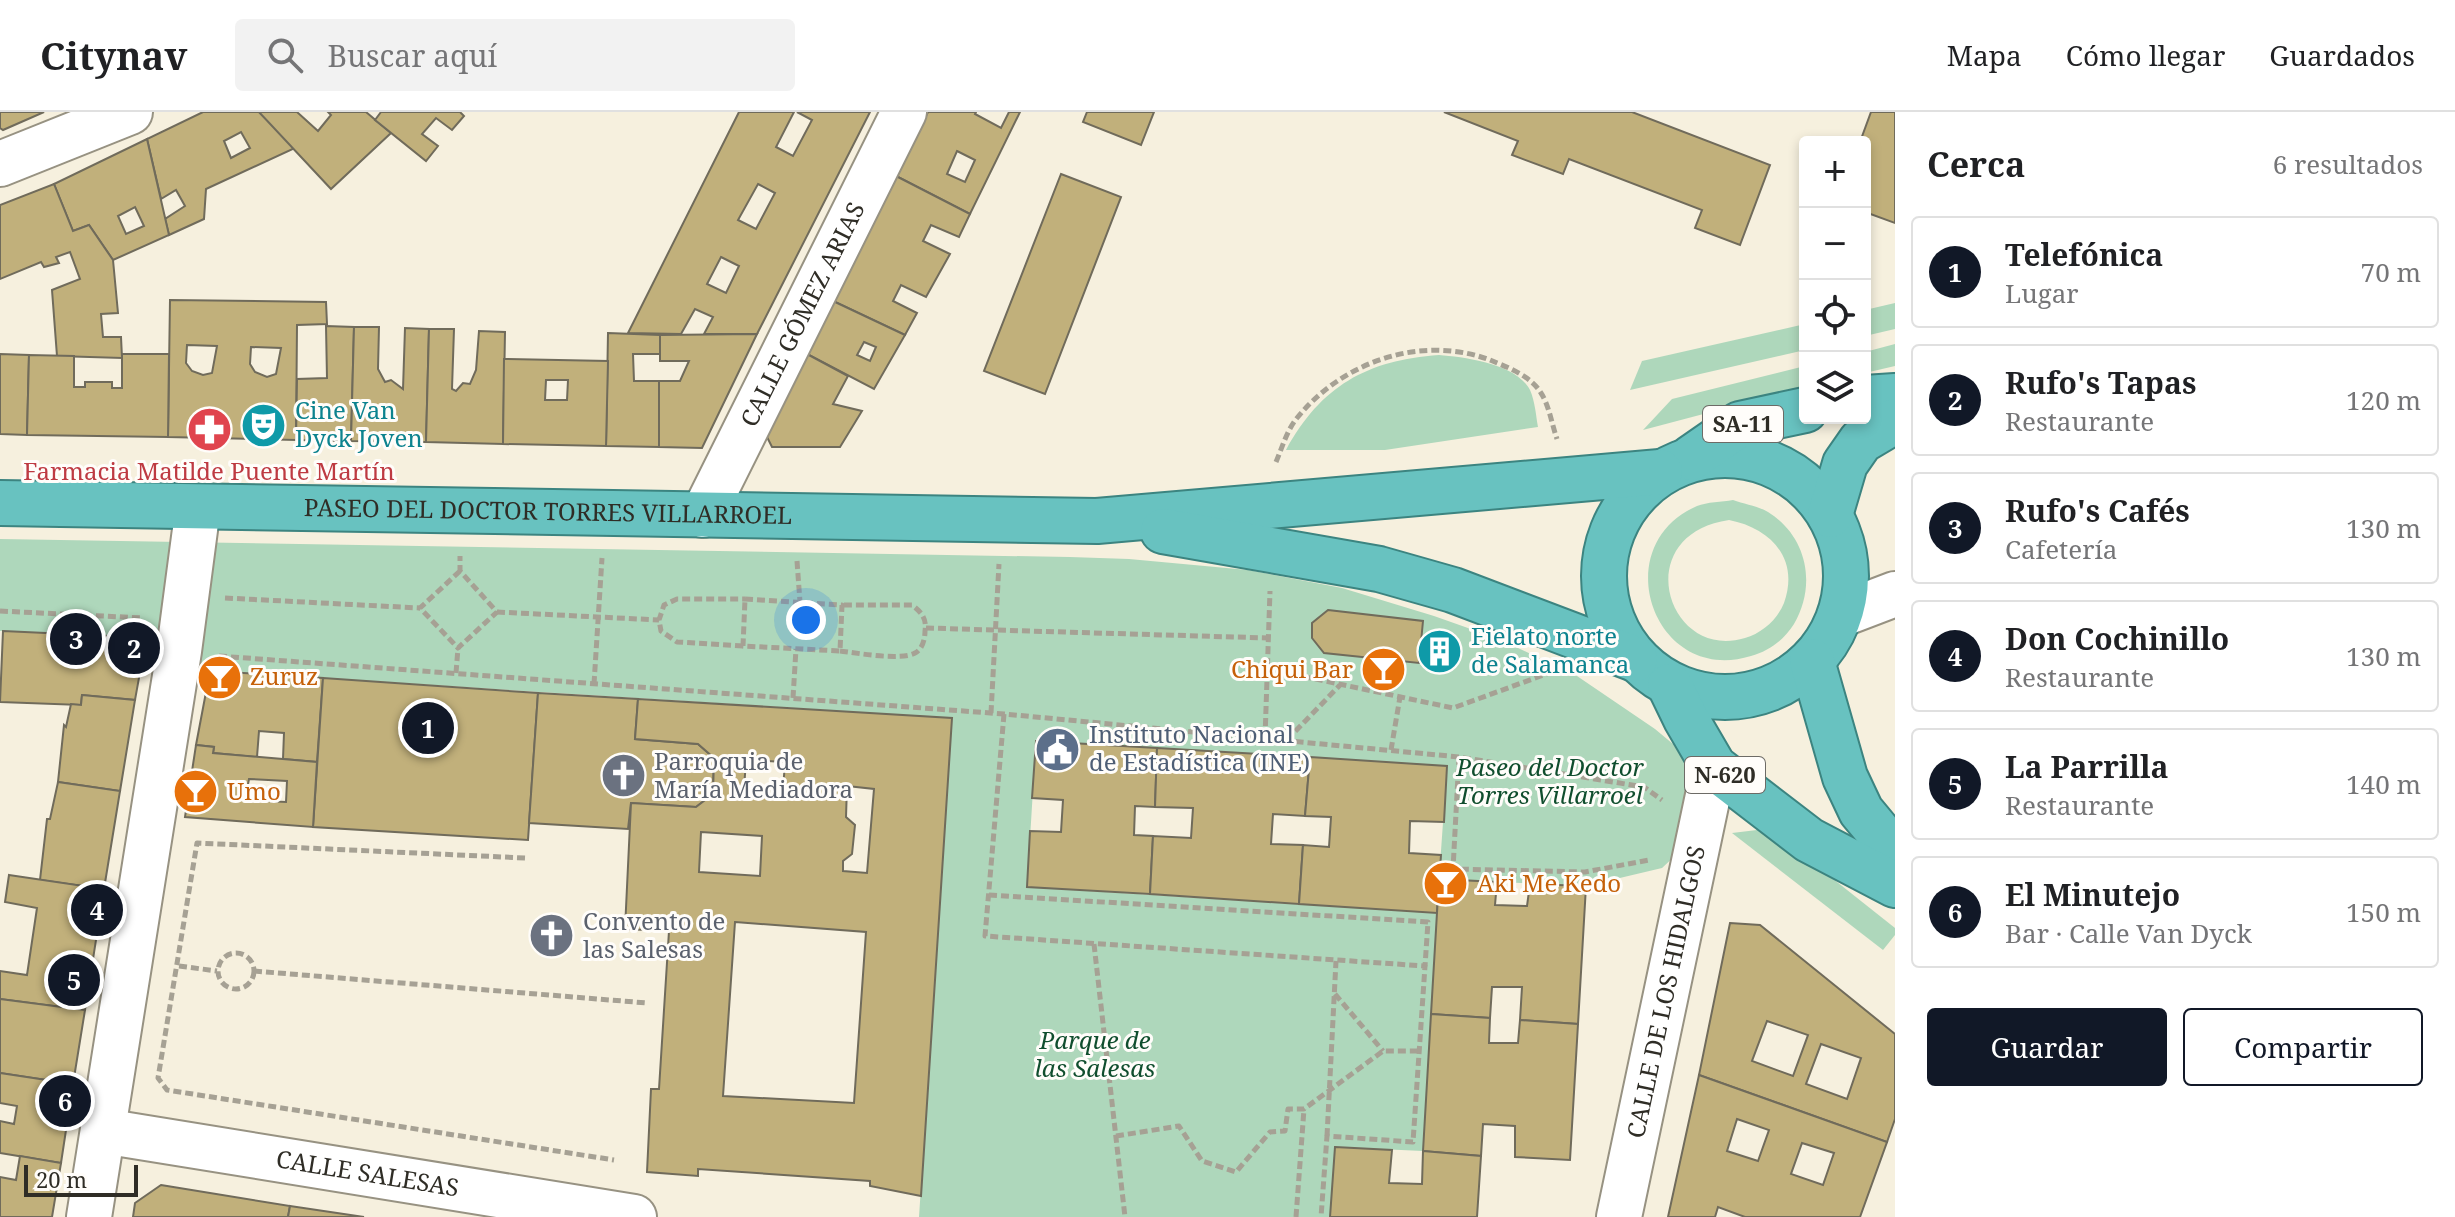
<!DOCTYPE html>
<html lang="es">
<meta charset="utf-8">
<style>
:root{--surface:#fff;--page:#f2f2f2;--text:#202124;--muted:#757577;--line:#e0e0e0;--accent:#111827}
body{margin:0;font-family:"Noto Serif",serif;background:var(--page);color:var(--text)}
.controls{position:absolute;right:24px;top:24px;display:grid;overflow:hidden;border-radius:8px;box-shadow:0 4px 12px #0003}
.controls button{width:72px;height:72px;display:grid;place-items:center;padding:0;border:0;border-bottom:2px solid var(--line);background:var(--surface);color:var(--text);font:40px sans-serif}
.scale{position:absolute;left:24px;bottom:20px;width:114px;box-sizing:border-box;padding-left:8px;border:4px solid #2f2d26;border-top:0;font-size:22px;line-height:28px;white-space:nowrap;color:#2f2d26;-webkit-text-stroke:6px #fffdfa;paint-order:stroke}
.you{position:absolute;left:806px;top:508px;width:28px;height:28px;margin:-20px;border:6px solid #fff;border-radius:50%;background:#1a73e8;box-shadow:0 0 0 12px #1a73e833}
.badge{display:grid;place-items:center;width:52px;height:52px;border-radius:50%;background:var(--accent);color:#fff;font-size:26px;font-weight:700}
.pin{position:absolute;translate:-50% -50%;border:4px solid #fff;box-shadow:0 2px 8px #0006}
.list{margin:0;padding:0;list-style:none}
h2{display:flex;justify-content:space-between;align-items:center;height:104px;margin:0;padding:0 32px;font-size:34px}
h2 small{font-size:26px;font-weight:400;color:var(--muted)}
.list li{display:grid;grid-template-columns:52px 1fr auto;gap:24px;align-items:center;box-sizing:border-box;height:112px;margin:0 16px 16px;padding:0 16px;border:2px solid var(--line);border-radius:8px}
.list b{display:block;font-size:30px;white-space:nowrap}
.list p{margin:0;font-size:26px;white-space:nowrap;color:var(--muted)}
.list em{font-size:26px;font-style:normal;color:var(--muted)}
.actions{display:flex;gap:16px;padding:24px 32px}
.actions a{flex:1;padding:18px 0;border:2px solid var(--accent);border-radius:8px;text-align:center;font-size:28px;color:var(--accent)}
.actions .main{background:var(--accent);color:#fff}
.icon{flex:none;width:44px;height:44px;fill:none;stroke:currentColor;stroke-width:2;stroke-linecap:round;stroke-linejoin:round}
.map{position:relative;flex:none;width:1895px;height:1105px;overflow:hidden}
header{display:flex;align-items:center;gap:48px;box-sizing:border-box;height:112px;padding:0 40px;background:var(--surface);border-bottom:2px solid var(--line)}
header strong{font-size:38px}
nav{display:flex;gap:44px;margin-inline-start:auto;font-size:28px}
.search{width:560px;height:72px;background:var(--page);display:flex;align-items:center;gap:20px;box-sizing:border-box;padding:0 28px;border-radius:8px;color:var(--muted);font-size:30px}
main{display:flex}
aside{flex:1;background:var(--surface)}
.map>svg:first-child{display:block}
.green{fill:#aed7bb;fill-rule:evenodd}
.building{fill:#c1b07b;stroke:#706b5b;stroke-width:2;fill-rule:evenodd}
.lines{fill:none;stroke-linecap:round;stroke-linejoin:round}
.minor-casing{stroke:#979282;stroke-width:48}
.trunk-casing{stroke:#3c8480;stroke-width:48}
.path{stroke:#a6a194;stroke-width:5;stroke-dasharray:8 4;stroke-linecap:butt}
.minor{stroke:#fff;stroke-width:44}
.trunk{stroke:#68c2c0;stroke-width:44}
.labels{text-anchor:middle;stroke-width:6;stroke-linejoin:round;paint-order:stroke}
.shield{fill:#fffdfa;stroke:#6d6b66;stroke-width:2}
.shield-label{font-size:22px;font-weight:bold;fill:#2f2d26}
.street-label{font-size:24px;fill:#2f2d26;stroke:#fffdfa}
.culture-label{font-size:24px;fill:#0d838f;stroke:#fffdfa;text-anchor:start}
.health-label{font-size:24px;fill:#be3a42;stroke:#fffdfa}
.food-label{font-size:24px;fill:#c56008;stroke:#fffdfa;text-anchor:start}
.service-label{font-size:24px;fill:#4e5e75;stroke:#fffdfa;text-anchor:start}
.worship-label{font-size:24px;fill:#5b616d;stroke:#fffdfa;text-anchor:start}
.park-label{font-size:24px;font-style:italic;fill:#104e2e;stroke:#fffdfa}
</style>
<header>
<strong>Citynav</strong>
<div class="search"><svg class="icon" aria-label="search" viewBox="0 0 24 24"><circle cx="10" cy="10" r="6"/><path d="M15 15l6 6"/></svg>Buscar aquí</div>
<nav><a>Mapa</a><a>Cómo llegar</a><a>Guardados</a></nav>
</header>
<main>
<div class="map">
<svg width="1895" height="1105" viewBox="0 0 1895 1105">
<rect width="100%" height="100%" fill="#f6f0de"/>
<g class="green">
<path d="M1895,191V217L1865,224V198Z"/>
<path d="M1805,212V238L1630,278L1642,249Z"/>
<path d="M1895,232V254L1865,261V240Z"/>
<path d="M1439,243C1465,245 1517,252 1530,278C1535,289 1536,304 1538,315L1385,338H1286C1321,274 1367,248 1439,243Z"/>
<path d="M1805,254V275L1643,318L1672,287Z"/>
<path d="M1733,388C1744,392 1758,394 1768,400C1807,424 1817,473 1794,512C1784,528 1769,539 1751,544C1654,574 1605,434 1697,394C1707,390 1722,390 1733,388ZM1729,408C1770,416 1800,446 1784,491C1777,508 1762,521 1745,526C1667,550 1628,423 1729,408Z"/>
<path d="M0,427L1070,445L1129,447L1248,458L1342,476L1434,504L1499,527L1577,564L1655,617L1673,632L1686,653L1691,668L1678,741L1662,756L1586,774L1439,767L1447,654L1036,629L1027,775L1437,801L1423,1039L1335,1035L1330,1105H919L952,606L210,559L144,538L131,525L0,519Z"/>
<path d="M1757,718L1779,724L1895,816V823L1883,838L1732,721Z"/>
</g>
<g class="building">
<path d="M0,0H44L3,18L0,16Z"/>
<path d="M203,0H259L295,36L206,77L204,107L169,123L165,107L185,94L176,78L161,87L147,27ZM241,20L250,36L231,46L224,29Z"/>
<path d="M259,0H297L318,19L331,3L328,0H366L391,21L331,77Z"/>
<path d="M381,0H460L464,4L452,18L436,6L422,22L438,34L426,49L375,8Z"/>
<path d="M739,0H794L776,35L793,44L812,8L797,0H870L757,222H704L713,205L695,197L681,222L628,221ZM758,72L775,81L756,117L738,108ZM721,145L739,154L726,181L707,172Z"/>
<path d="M928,0H976L975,2L1001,16L1009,0H1020L970,102L896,64ZM957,39L975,48L965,70L947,62Z"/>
<path d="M1087,0H1154L1141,33L1083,10Z"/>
<path d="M1444,0H1632L1770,53L1740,133L1695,116L1702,98L1569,47L1563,62L1512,43L1518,29Z"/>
<path d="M1871,0H1895V111L1865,100V30H1860Z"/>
<path d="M147,27L169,123L113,148L89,113L73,119L54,72ZM135,95L144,114L126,122L118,104Z"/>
<path d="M1061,62L1121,85L1045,282L984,259Z"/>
<path d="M896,64L970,102L959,125L931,113L923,129L950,142L926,185L901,173L893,189L917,201L905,223L833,189Z"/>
<path d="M54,72L73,119L89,113L113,148L118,201L101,202L103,225H121L122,246L57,244L52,178L80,167L70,140L56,145L59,151L44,155L41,150L0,167V93Z"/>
<path d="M170,188L326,190L327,212L297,213L296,328L168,325ZM187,233L217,234L212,261L203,263L192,259L186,251ZM251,235L281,236L276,262L267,265L255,260L250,252Z"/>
<path d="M833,189L905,223L874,277L807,242ZM864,230L876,235L870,249L857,243Z"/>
<path d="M326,214L354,215L351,329L296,328L297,267L327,266Z"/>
<path d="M354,215H379L378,257L385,270L391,268L403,277L405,216L429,217L426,330L351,329Z"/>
<path d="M429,217H454L452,277L456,279L463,271L470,272L476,258L479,219L505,220L503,332L426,330Z"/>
<path d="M608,221L660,223V242H633L634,269H659V335L606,334Z"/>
<path d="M757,222L702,336L659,335V269H680L689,249H660V223Z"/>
<path d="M0,242L29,243L27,323L0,322Z"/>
<path d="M122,242H169L168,325L27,323L29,243L74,244V275H85V270H112V276H122Z"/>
<path d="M807,242L848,264L833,292L862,299L840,335H772L766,323Z"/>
<path d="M504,247L608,249L606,334L503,332ZM546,268H568L567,288H545Z"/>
<path d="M1328,498L1423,509L1419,551L1324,541L1312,526V511Z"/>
<path d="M3,519L131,525L144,538L135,588L82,583L81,593L0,590Z"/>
<path d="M1425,525L1457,528L1455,553L1423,550Z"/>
<path d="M210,559L323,566L317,650L283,647L284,621L259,619L257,645L213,641L214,635L196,633Z"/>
<path d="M323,566L538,581L528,728L313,715Z"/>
<path d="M538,581L638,587L635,627L698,632L714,646L713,682L696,695L631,691L628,717L529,711Z"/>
<path d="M82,583L135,588L120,679L58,670L64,613L66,615L71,592L81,593Z"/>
<path d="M638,587L952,606L921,1084L870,1074V1069L698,1057V1064L647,1060L651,977H659L669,819L625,817L631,691L696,695L713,682L714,646L698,632L635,627ZM746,648L785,650L783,678L744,677ZM847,674L874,677L867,761L843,759V749L852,742L855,713L846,705ZM701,720L762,724L760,764L699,760ZM735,810L866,820L854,991L723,984Z"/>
<path d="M1036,629L1157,636L1155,695L1135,694L1134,723L1153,724L1150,782L1027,775L1030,719L1061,720L1063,688L1032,686Z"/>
<path d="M196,633L214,635L213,641L317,650L313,715L185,705ZM249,667L287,669L286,690L245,688Z"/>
<path d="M1157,636L1310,645L1305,704L1273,702L1271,732L1303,733L1299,792L1150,782L1153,724L1191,726L1193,696L1155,695Z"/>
<path d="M1310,645L1447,654L1444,710L1410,709L1409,741L1441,743L1437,801L1299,792L1303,733L1329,735L1331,705L1305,704Z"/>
<path d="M58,670L120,679L104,777L40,768L47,707H50Z"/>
<path d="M9,763L104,777L85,898L0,887V859L27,863L37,796L5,790Z"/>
<path d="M1439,767L1497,770L1495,793L1527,794L1530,772L1586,774L1578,912L1520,908L1522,875H1492L1490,906L1431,902Z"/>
<path d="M1730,811L1760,813L1895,922V1007L1887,1030L1699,963ZM1767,909L1808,923L1793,964L1752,949ZM1821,932L1861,946L1847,987L1806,972Z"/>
<path d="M0,887L85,898L73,972L0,961Z"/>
<path d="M1431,902L1490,906L1489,931H1518L1520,908L1578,912L1570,1048L1515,1045V1014L1483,1012L1481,1044L1423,1039Z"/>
<path d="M0,961L73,972L61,1051L0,1041V1009L14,1012L17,994L0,991Z"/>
<path d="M1699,963L1887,1030L1860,1105H1745L1718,1095L1715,1105H1668ZM1737,1007L1769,1018L1758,1049L1727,1039ZM1802,1031L1834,1041L1823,1073L1791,1062Z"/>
<path d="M1335,1035L1392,1038L1389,1071L1422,1072L1423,1039L1481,1044L1477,1105H1330Z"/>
<path d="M20,1044L61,1051L52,1105H0V1065L16,1068Z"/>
<path d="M161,1073L290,1094L288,1105H133L135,1091Z"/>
<path d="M290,1094L364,1105H288Z"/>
</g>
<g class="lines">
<defs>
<g id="minor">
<path d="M0,52L130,0"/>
<path id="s1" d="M703,403L904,0"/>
<path d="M1840,503L1895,482"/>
<path id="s2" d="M103,1019L634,1105"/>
<path d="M89,1105L179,539L198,395"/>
<path id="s3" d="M1619,1105L1714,655"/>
</g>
<g id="trunk">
<path d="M1865,286L1895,284"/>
<circle cx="1725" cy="464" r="121"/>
<path d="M1691,346L1740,312L1805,298"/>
<path id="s4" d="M0,391L1097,409L1660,360"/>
<path d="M1830,403L1845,352L1861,329L1895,309"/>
<path d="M1163,419L1379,457L1453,478L1635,547"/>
<path d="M1812,549L1845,665L1861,699L1895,740"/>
<path d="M1670,574L1686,607L1714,655L1809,728L1895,773"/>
</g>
</defs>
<use href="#minor" class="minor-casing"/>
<use href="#trunk" class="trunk-casing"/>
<g class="path">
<path d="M1276,350C1282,336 1287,318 1297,306C1342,250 1421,222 1490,248C1507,255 1531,264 1541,281C1549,293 1552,313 1557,327"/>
<path d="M797,449L800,490"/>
<path d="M460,459L420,496L458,536L497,500L460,459V444"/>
<path d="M225,486L420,496"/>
<path d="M745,487L842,493L840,539L743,534Z"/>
<path d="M0,499L143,506"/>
<path d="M497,500L659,508"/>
<path d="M926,516L1269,526"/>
<path d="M743,534L677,530L661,519L659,508L664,493L677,487H745"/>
<path d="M840,539C857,541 901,549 915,541C923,537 925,526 925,519C927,506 921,500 912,493H842"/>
<path d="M219,544L1004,602L1459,645L1644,675L1662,688"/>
<path d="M1268,557L1453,596L1549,561"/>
<path d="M456,561L458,536"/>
<path d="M594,572L602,446"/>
<path d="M793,586L796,537"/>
<path d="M991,601L999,452"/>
<path d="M1004,602L985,824L1425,854L1413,1030L1327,1024L1321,1105"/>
<path d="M1265,626L1270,479"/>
<path d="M1287,628L1340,573"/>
<path d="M1391,638L1400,585"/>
<path d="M1459,645L1453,757L1585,760L1649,748"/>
<path d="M525,746L197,731L158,966L167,978L614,1048"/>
<path d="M989,783L1428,810L1425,854"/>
<path d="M1094,832L1125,1105"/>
<circle cx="236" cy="859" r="18"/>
<path d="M179,854L217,859"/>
<path d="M254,859L647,891"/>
<path d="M1335,882L1383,939"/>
<path d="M1116,1024L1179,1014L1202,1049L1236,1060L1270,1020L1285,1019L1288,997H1304L1383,939H1420"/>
<path d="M1327,1024L1336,849"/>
<path d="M1296,1105L1304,997"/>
</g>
<use href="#minor" class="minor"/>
<use href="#trunk" class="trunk"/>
</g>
<defs>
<symbol id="theatre-disc" viewBox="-11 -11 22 22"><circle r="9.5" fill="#0f9aa8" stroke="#fffdfa"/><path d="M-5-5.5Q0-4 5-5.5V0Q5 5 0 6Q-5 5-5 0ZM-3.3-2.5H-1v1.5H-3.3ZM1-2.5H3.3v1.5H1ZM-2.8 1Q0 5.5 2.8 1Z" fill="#fff"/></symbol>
<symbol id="pharmacy-disc" viewBox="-11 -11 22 22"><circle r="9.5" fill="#e0444e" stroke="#fffdfa"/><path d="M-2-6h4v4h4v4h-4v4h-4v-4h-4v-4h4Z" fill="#fff"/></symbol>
<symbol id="building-disc" viewBox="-11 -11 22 22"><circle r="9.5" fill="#0f9aa8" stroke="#fffdfa"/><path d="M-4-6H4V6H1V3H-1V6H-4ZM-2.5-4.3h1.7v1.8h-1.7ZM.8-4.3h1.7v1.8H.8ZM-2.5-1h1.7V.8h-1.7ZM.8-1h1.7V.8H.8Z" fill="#fff"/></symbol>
<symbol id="bar-disc" viewBox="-11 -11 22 22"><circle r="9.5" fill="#e8710a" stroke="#fffdfa"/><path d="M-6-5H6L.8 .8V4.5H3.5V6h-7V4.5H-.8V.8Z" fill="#fff"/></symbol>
<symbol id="civic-disc" viewBox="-11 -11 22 22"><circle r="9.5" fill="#5c6f8a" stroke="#fffdfa"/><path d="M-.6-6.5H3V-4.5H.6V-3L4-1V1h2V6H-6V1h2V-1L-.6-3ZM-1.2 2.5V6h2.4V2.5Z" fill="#fff"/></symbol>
<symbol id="church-disc" viewBox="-11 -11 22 22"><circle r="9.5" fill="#6b7280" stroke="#fffdfa"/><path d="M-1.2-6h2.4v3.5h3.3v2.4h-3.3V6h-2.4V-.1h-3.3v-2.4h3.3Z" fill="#fff"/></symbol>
</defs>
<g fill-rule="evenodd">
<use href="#theatre-disc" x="238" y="288" width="51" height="51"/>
<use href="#pharmacy-disc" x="184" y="292" width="51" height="51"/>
<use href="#building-disc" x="1414" y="514" width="51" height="51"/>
<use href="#bar-disc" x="1358" y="532" width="51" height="51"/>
<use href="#bar-disc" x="194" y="540" width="51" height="51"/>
<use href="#civic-disc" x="1032" y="612" width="51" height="51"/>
<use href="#church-disc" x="598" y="638" width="51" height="51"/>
<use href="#bar-disc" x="170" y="654" width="51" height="51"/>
<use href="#bar-disc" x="1420" y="746" width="51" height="51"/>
<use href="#church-disc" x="526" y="798" width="51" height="51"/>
</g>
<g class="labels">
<g class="shield">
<rect x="1703" y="294" width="80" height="36" rx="6"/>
<rect x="1685" y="645" width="80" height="36" rx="6"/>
</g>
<g class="shield-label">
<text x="1743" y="320">SA-11</text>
<text x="1725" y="671">N-620</text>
</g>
<g class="street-label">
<text dy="8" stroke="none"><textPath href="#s1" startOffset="224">CALLE GÓMEZ ARIAS</textPath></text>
<text dy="8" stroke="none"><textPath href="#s4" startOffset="548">PASEO DEL DOCTOR TORRES VILLARROEL</textPath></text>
<text dy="8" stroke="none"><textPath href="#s3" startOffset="230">CALLE DE LOS HIDALGOS</textPath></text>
<text dy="8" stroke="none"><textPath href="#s2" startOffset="268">CALLE SALESAS</textPath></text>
</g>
<g class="culture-label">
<text x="295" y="307">Cine Van<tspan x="295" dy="28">Dyck Joven</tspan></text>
<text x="1471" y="533">Fielato norte<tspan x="1471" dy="28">de Salamanca</tspan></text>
</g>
<g class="health-label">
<text x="209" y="368">Farmacia Matilde Puente Martín</text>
</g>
<g class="food-label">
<text x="1353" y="566" text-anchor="end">Chiqui Bar</text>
<text x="250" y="573">Zuruz</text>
<text x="227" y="688">Umo</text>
<text x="1477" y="780">Aki Me Kedo</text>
</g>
<g class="service-label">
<text x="1089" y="631">Instituto Nacional<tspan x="1089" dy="28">de Estadística (INE)</tspan></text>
</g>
<g class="worship-label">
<text x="654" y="658">Parroquia de<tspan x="654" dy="28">María Mediadora</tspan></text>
<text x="583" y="818">Convento de<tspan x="583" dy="28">las Salesas</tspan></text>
</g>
<g class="park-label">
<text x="1550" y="664">Paseo del Doctor<tspan x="1550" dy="28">Torres Villarroel</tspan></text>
<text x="1095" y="937">Parque de<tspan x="1095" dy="28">las Salesas</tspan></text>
</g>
</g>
</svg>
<div class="controls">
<button>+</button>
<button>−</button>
<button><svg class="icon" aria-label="locate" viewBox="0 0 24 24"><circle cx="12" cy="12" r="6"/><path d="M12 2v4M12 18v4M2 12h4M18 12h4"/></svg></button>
<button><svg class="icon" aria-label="layers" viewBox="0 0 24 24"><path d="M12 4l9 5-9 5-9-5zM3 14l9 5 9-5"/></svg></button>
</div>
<div class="scale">20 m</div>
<div class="you"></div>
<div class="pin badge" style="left:428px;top:616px">1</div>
<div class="pin badge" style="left:134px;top:536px">2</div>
<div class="pin badge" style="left:76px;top:527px">3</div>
<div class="pin badge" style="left:97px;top:798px">4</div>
<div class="pin badge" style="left:74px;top:868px">5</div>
<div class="pin badge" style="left:65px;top:989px">6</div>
</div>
<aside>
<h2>Cerca<small>6 resultados</small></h2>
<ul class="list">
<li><span class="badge">1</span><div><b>Telefónica</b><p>Lugar</p></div><em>70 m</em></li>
<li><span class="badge">2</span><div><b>Rufo's Tapas</b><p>Restaurante</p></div><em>120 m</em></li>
<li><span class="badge">3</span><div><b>Rufo's Cafés</b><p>Cafetería</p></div><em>130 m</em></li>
<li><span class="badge">4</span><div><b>Don Cochinillo</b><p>Restaurante</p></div><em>130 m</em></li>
<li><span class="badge">5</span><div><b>La Parrilla</b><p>Restaurante</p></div><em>140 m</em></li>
<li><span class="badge">6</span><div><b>El Minutejo</b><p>Bar · Calle Van Dyck</p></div><em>150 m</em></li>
</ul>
<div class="actions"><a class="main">Guardar</a><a>Compartir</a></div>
</aside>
</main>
